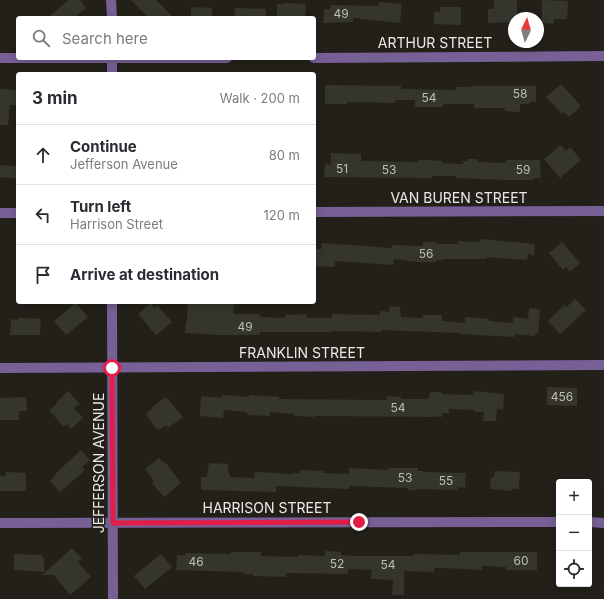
<!DOCTYPE html>
<meta charset="utf-8">
<style>
:root{--surface:#fff;--page:#f2f2f3;--text:#2b2b33;--muted:#7c7c81;--line:#e1e1e2}
body{margin:0;font-family:Inter,sans-serif;background:var(--page);color:var(--text)}
.controls{position:absolute;right:12px;bottom:12px;display:grid;overflow:hidden;border-radius:4px;box-shadow:0 2px 10px #0003}
.controls button{width:36px;height:36px;display:grid;place-items:center;padding:0;border:0;border-bottom:1px solid var(--line);background:var(--surface);color:var(--text);font:20px sans-serif}
.compass{position:absolute;left:508px;top:12px;width:36px;height:36px;border-radius:50%;background:var(--surface);box-shadow:0 2px 10px #0003;rotate:5deg}
.stop{position:absolute;width:12px;height:12px;margin:-9px;border:3px solid #e11d48;border-radius:50%;background:#fff}
.stop.end{background:#e11d48;border-color:#fff;box-shadow:0 1px 4px #0008}
.list{margin:0;padding:0;list-style:none}
h2{display:flex;justify-content:space-between;align-items:center;height:52px;margin:0;padding:0 16px;font-size:17px}
h2 small{font-size:13px;font-weight:400;color:var(--muted)}
.list li{display:grid;grid-template-columns:26px 1fr auto;gap:12px;align-items:center;box-sizing:border-box;height:60px;padding:0 16px;border-top:1px solid var(--line)}
.list b{display:block;font-size:15px;white-space:nowrap}
.list p{margin:0;font-size:13px;white-space:nowrap;color:var(--muted)}
.list em{font-size:13px;font-style:normal;color:var(--muted)}
.icon{flex:none;width:22px;height:22px;fill:none;stroke:currentColor;stroke-width:2;stroke-linecap:round;stroke-linejoin:round}
.map{position:relative;flex:none;width:604px;height:599px;overflow:hidden}
.search{position:absolute;background:var(--surface);box-shadow:0 2px 10px #0003;left:16px;top:16px;width:300px;height:44px;display:flex;align-items:center;gap:10px;box-sizing:border-box;padding:0 14px;border-radius:4px;color:var(--muted);font-size:15px}
.panel{position:absolute;background:var(--surface);box-shadow:0 2px 10px #0003;left:16px;top:72px;width:300px;height:232px;border-radius:4px}
.map>svg:first-child{display:block}
.building{fill:#36352d}
.lines{fill:none;stroke-linecap:round;stroke-linejoin:round}
.minor{stroke:#776095;stroke-width:10}
.route{stroke:#e11d48;stroke-width:5}
.labels{text-anchor:middle;stroke-width:3;stroke-linejoin:round;paint-order:stroke}
.number-label{font-size:12px;fill:#bdbcb6}
.street-label{font-size:14px;fill:#eae9e4;stroke:#222019}
</style>
<div class="map">
<svg width="604" height="599" viewBox="0 0 604 599">
<rect width="100%" height="100%" fill="#222019"/>
<g class="building">
<path d="M69,0H80L86,8L74,18H47Z"/>
<path d="M131,0H156L174,18H149Z"/>
<path d="M494,0H517V18H514V22L488,23V9H494Z"/>
<path d="M542,0L568,1L567,19H554V24L542,23Z"/>
<path d="M379,2L402,4L400,23L353,18V22L323,23L324,9H330L331,5L378,6Z"/>
<path d="M284,3L306,4L305,18H277V4H284Z"/>
<path d="M191,7L212,8V18H191Z"/>
<path d="M440,7H461V25L434,24V12H440Z"/>
<path d="M235,8L266,9V18H234Z"/>
<path d="M561,84L581,106L569,117L564,112L562,114L546,97Z"/>
<path d="M325,85L401,86V89L456,90V87H471V86H536V102H529V104H520V112L505,111V108H474V104H443V107H415V100H395V103L347,102V104H325Z"/>
<path d="M0,89L17,90L16,105H10L8,125H0Z"/>
<path d="M561,145L566,151L570,147L581,160L560,178L544,159Z"/>
<path d="M331,153L361,154V161L418,162V160H425L442,161V163L463,164V161H467L468,159H478V162L506,163V160H540L541,178H534V180H506L456,178V176H432V178H426L324,177L325,164L331,165Z"/>
<path d="M0,165L18,166V179L0,177Z"/>
<path d="M480,239L535,244L534,255L528,254L527,260L487,257V259H443V260H436V262H417L394,259L393,265L335,261V267L315,266L316,249H321L322,243L392,248V245L423,246V242H436V244H458V241L480,242Z"/>
<path d="M562,242L580,263L570,272L566,267L563,270L549,253Z"/>
<path d="M575,299L586,310L560,334L548,321L564,305L567,307Z"/>
<path d="M188,302H234L233,314H260V317L285,318V315L307,314V318H332V314L380,315V311L389,312L390,306L400,307L401,317L423,318V315H442V321L465,323V317L489,319V321L513,323V317L528,319L529,308L540,309L538,333H535V336L515,334L514,337L459,334V333L381,330V332L333,331V332H260V335H219L185,333L186,321H187Z"/>
<path d="M76,303L88,317L66,335L54,321Z"/>
<path d="M151,303L154,308L157,305L172,322L156,335L138,314Z"/>
<path d="M18,318L41,319L40,335H10L11,319L18,320Z"/>
<path d="M547,387L577,388V406L547,405Z"/>
<path d="M68,391L80,404L74,408L83,418L71,429L67,424L63,426L49,410L57,404L56,403Z"/>
<path d="M474,391L504,394L503,410L497,409L496,421H483L484,412H474V410L449,409V413H442V417L435,416V417L314,416L315,417L294,416V414L270,412V416L247,415V412L224,410L223,418L200,416L201,396L222,398V395L249,397V395L279,397V399L387,400V396L401,397V399H427V398H429L430,392H441V394L473,395Z"/>
<path d="M26,397L27,411H19V420H0V398Z"/>
<path d="M166,397L183,417L168,428L166,425L159,430L158,428L156,429L146,414L153,408L152,407Z"/>
<path d="M81,450L90,460L82,467L85,470L60,492L50,481L55,476L54,475Z"/>
<path d="M159,458L164,463L165,462L181,483L164,497L152,483L154,481L145,469Z"/>
<path d="M209,463L228,464V473H230V477L254,478L255,472L293,474V473H300V470L323,471V473L349,474V468L388,470V468H418V471H423V472L466,473L465,488L458,487L457,490L418,489V490H408V488L349,486V489L276,486V492L201,490V477H207Z"/>
<path d="M495,471L520,472L519,489H512V491L490,489L491,477H494Z"/>
<path d="M6,472L26,473V491H0V476H6Z"/>
<path d="M72,548L82,559L78,562L91,577L70,595L54,575H42Z"/>
<path d="M325,551L341,552V555L354,556H413V554L460,555V552H537V570H506V567L482,566V570L442,568H434V572L404,571V595H392L393,580L371,579L372,570L348,569V574L286,573V577L253,576V574H244V572L176,570L177,555H186V553L231,554V552H261V556L298,557V555L325,556Z"/>
<path d="M14,554L42,555V557H44V572L14,570Z"/>
<path d="M161,554L172,567L145,589L134,576Z"/>
</g>
<g class="lines">
<g class="minor">
<path d="M111,0L112,18"/>
<path d="M0,58H227"/>
<path d="M112,58V74"/>
<path d="M314,58L604,56"/>
<path d="M314,212L604,211"/>
<path d="M0,213H18"/>
<path d="M112,302L113,599"/>
<path d="M0,368L604,365"/>
<path d="M589,522L604,523"/>
<path d="M0,523L559,522"/>
</g>
</g>
<g class="lines">
<path class="route" d="M112,368L113,523L359,522"/>
</g>
<g class="labels">
<g class="number-label">
<text x="341" y="18">49</text>
<text x="520" y="98">58</text>
<text x="429" y="102">54</text>
<text x="342" y="173">51</text>
<text x="389" y="174">53</text>
<text x="523" y="174">59</text>
<text x="426" y="258">56</text>
<text x="245" y="331">49</text>
<text x="562" y="401">456</text>
<text x="398" y="412">54</text>
<text x="405" y="482">53</text>
<text x="446" y="485">55</text>
<text x="521" y="565">60</text>
<text x="196" y="566">46</text>
<text x="337" y="568">52</text>
<text x="388" y="569">54</text>
</g>
<g class="street-label">
<text x="435" y="48">ARTHUR STREET</text>
<text x="459" y="203">VAN BUREN STREET</text>
<text x="302" y="358">FRANKLIN STREET</text>
<text transform="translate(99 463) rotate(-90)" y="5">JEFFERSON AVENUE</text>
<text x="267" y="513">HARRISON STREET</text>
</g>
</g>
</svg>
<div class="controls">
<button>+</button>
<button>−</button>
<button><svg class="icon" aria-label="locate" viewBox="0 0 24 24"><circle cx="12" cy="12" r="6"/><path d="M12 2v4M12 18v4M2 12h4M18 12h4"/></svg></button>
</div>
<svg class="compass" viewBox="-18 -18 36 36"><path d="M0-13l5 13h-10z" fill="#e53935"/><path d="M0 13l5-13h-10z" fill="#7c7c81"/></svg>
<div class="stop" style="left:112px;top:368px"></div>
<div class="stop end" style="left:359px;top:522px"></div>
<div class="search"><svg class="icon" aria-label="search" viewBox="0 0 24 24"><circle cx="10" cy="10" r="6"/><path d="M15 15l6 6"/></svg>Search here</div>
<section class="panel">
<h2>3 min<small>Walk · 200 m</small></h2>
<ul class="list">
<li><svg class="icon" aria-label="ahead" viewBox="0 0 24 24"><path d="M12 20V5M6 11l6-6 6 6"/></svg><div><b>Continue</b><p>Jefferson Avenue</p></div><em>80 m</em></li>
<li><svg class="icon" aria-label="left" viewBox="0 0 24 24"><path d="M17 20v-9H6M10 6l-5 5 5 5"/></svg><div><b>Turn left</b><p>Harrison Street</p></div><em>120 m</em></li>
<li><svg class="icon" aria-label="arrive" viewBox="0 0 24 24"><path d="M6 21V4h12l-3 4 3 4H6"/></svg><div><b>Arrive at destination</b></div></li>
</ul>
</section>
</div>
